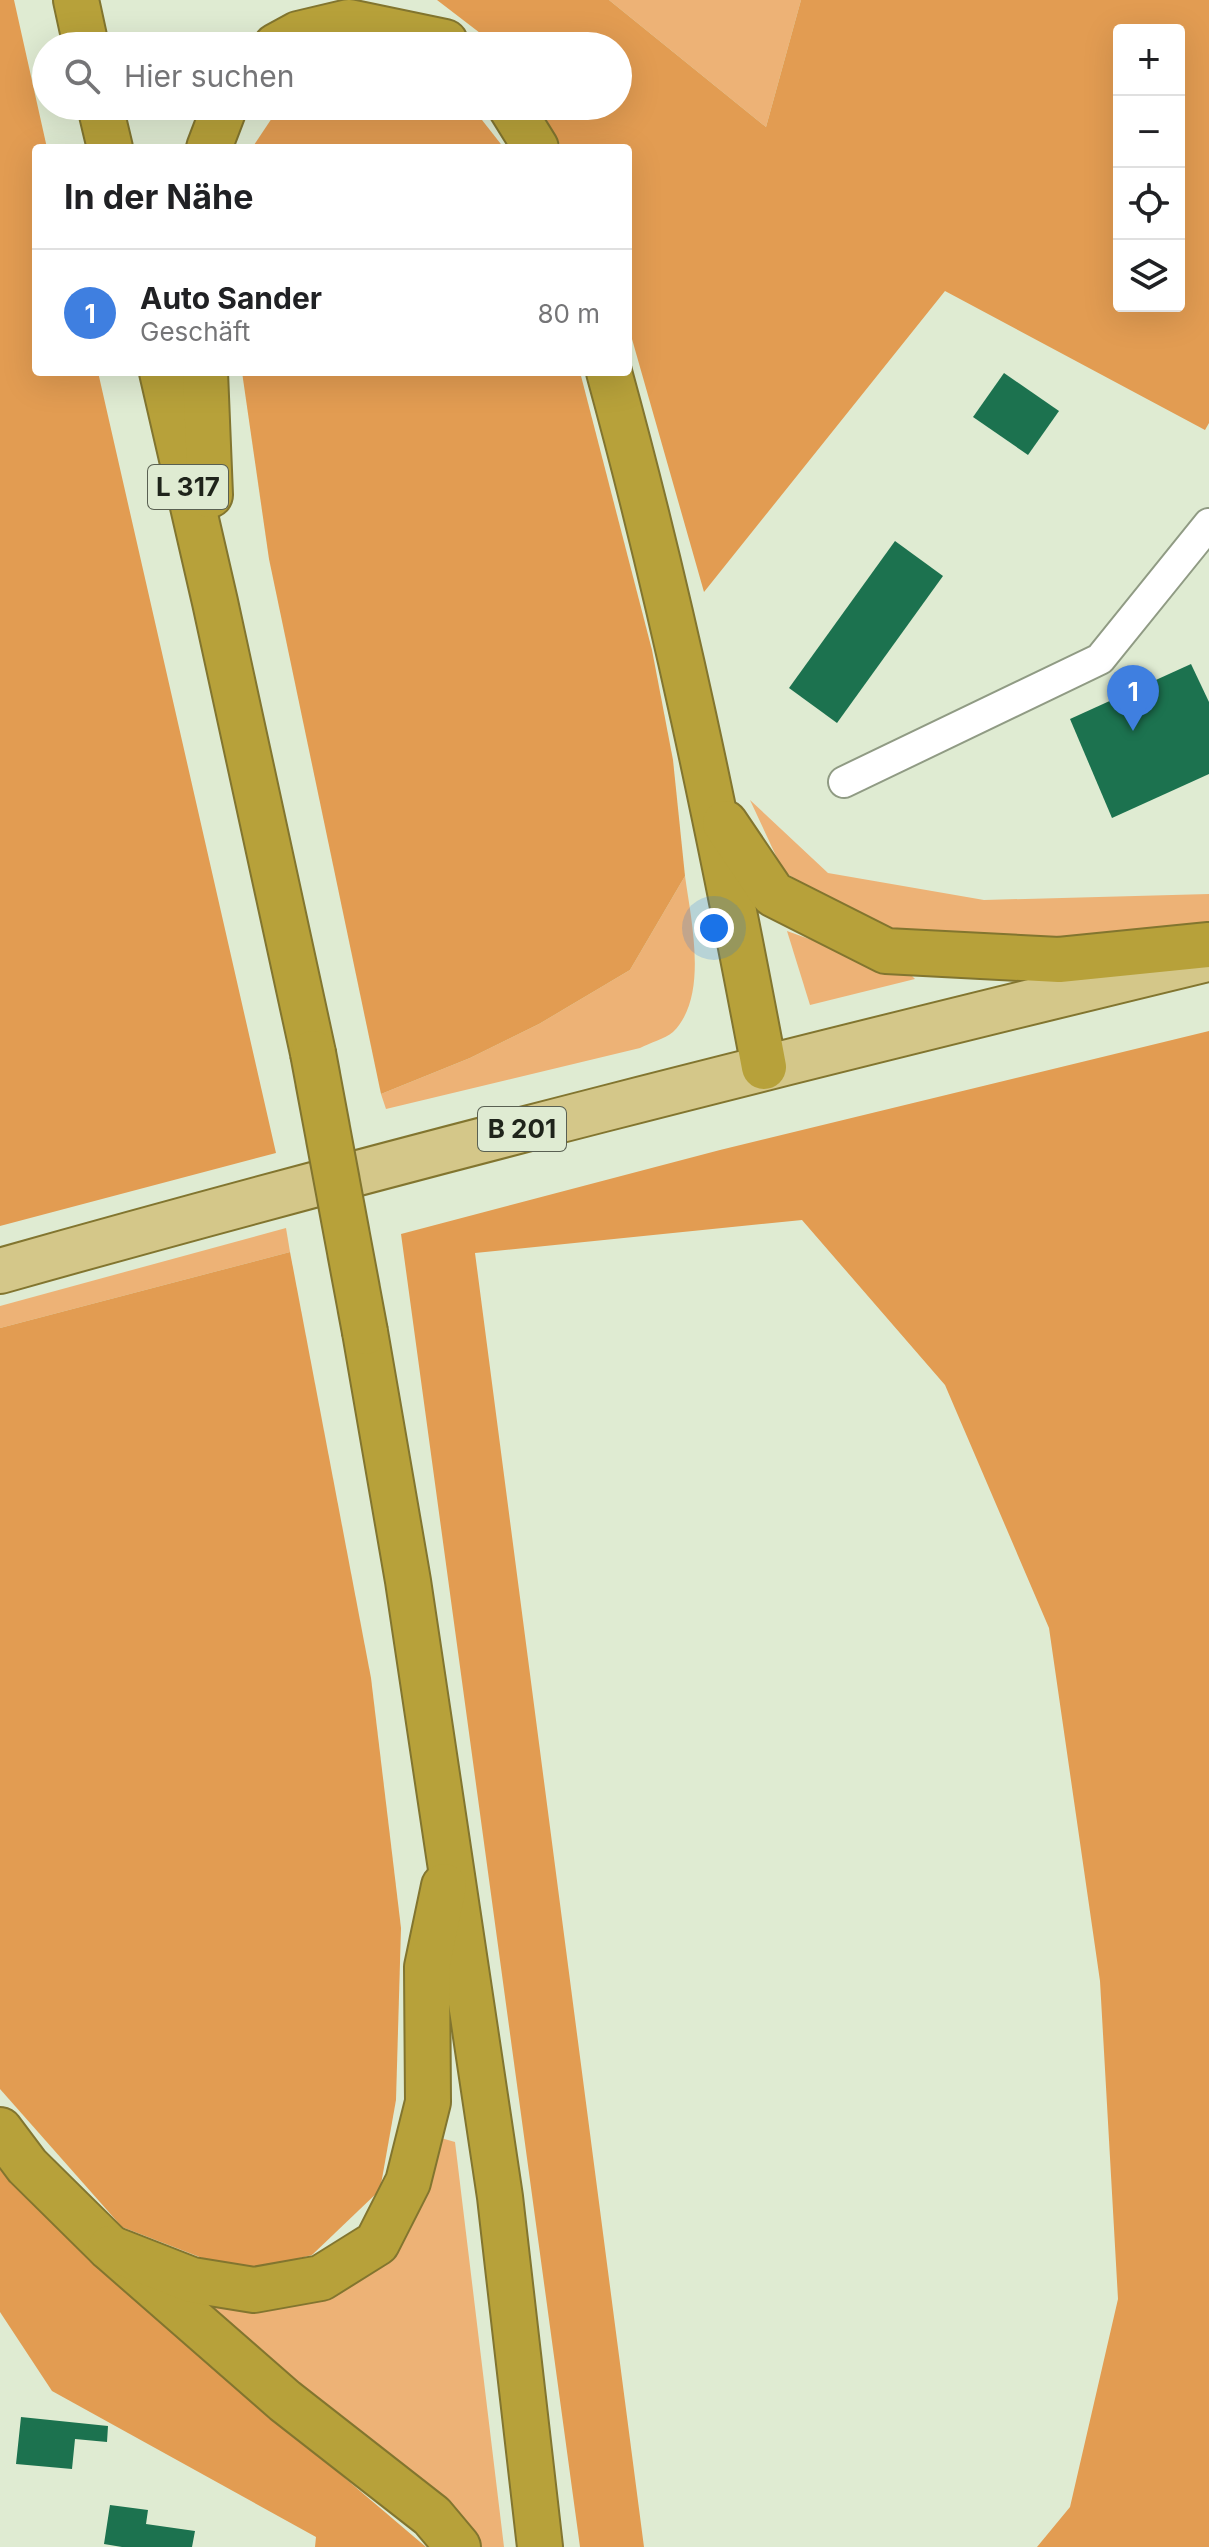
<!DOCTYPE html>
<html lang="de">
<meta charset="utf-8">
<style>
:root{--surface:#fff;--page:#f6f6f6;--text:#202124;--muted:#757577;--line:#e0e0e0;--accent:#111827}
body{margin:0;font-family:Inter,sans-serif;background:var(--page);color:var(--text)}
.controls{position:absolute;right:24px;top:24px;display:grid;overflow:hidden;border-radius:8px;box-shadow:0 8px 32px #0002}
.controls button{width:72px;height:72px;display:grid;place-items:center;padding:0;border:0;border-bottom:2px solid var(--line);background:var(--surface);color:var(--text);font:40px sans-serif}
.you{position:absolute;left:714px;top:928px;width:28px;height:28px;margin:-20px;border:6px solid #fff;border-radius:50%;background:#1a73e8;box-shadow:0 0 0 12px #1a73e833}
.badge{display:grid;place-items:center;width:52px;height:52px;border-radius:50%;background:var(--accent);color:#fff;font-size:26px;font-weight:700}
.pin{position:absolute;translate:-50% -66px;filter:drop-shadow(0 2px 4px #0008)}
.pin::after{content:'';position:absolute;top:42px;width:28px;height:24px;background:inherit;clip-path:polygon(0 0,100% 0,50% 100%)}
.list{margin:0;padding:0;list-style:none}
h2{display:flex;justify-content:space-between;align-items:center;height:104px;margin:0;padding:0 32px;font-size:34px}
h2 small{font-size:26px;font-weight:400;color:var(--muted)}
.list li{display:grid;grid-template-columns:52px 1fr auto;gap:24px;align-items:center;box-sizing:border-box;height:128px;padding:0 32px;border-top:2px solid var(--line)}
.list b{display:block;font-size:30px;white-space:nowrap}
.list p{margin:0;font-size:26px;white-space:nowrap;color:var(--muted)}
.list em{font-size:26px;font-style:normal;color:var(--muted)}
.icon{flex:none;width:44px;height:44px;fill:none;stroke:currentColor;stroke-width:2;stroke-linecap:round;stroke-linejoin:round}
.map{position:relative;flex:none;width:1209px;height:2547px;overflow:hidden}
.search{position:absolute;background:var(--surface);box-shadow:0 8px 32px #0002;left:32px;top:32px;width:600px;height:88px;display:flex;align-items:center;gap:20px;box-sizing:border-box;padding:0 28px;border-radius:44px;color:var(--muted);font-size:30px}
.panel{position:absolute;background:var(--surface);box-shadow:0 8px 32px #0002;left:32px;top:144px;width:600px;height:232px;border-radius:8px}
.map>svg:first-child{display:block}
.green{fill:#edb276}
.forest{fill:#e29c52;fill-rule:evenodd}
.building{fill:#1c724f}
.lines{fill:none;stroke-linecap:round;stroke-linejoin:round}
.street-casing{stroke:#909b84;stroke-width:34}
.primary-casing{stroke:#82752f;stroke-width:48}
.highway-casing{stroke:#82752f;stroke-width:48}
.street{stroke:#fff;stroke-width:30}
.primary{stroke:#d4c789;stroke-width:44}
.highway{stroke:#b7a13a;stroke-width:44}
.highway-bridge-casing{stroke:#82752f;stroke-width:48;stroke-linecap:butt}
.highway-bridge{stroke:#b7a13a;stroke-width:44}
.labels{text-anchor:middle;stroke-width:8;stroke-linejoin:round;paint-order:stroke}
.shield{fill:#dfebd2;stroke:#596052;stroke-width:2}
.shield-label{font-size:26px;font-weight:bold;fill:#1f241b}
</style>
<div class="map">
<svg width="1209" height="2547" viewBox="0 0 1209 2547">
<rect width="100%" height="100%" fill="#dfebd2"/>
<g class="green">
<path d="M609,0H801L766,127Z"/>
<path d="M750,800L828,873L984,900L1209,894V924L1100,942L904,937L840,908L783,871Z"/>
<path d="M685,876C691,920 709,997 673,1032C665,1039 649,1043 640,1048L386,1109L381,1094L470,1058L539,1024L630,970Z"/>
<path d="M787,931L912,976L915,979L810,1005Z"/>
<path d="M286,1228L290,1252L0,1328V1306Z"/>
<path d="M441,2138L455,2142L504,2547H480L455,2512L373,2441L195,2310L198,2300L269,2311L328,2299L372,2271L404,2235L429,2188Z"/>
</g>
<g class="forest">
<path d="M0,0H14L47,148H36V372H98L276,1153L0,1226Z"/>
<path d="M437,0H609L766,127L801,0H1209V423L1205,430L945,291L704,592L628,325V148H562L539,106H618V46H497ZM1119,30H1179V306H1119Z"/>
<path d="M280,106H471L504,148H252Z"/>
<path d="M242,372H580L652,650L673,760L685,876L630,970L539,1024L470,1058L381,1094L269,559Z"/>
<path d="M1209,1031V2547H1037L1070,2507L1118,2299L1100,1981L1049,1628L945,1385L802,1220L475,1253L644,2547H580L401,1234L720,1150Z"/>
<path d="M290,1252L371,1678L401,1928L396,2100L380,2190L312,2255L241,2273L122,2227L0,2089V1328Z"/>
<path d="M0,2153L92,2263L426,2547H315L316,2537L52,2391L0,2312Z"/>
</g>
<g class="building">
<path d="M1004,373L1059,411L1028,455L973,417Z"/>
<path d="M895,541L943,576L837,723L789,688Z"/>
<path d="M1191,664L1209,702V774L1112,818L1070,719Z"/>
<path d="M21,2417L108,2426L107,2442L75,2439L72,2469L16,2464Z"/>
<path d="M110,2505L148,2510L146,2524L195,2531L192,2547H122L104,2544Z"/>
</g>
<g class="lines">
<defs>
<path id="street" d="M844,782L1100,659L1209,524"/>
<path id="primary" d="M0,1271C400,1158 803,1057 1207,959"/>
<g id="highway">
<path d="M76,0L86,46"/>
<path d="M276,46L298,34L349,22L445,42"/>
<path d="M100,106L110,148"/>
<path d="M510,106L536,148"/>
<path d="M209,148L225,106"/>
<path d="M162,372L215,602L313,1053"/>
<path d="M205,372L210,495"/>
<path d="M609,372C672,601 720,833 764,1067"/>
<path d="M725,823L773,894L886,951L1059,960L1209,945"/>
<path d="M365,1332L408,1581L500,2197L540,2547"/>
<path d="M0,2130L27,2166L110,2248L285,2401L432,2516L458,2547"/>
<path d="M110,2248L192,2280L254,2290L321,2278L377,2243L408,2182L428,2102L427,1967L444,1886"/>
</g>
</defs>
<use href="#street" class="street-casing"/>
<use href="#primary" class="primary-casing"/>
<use href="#highway" class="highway-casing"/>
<use href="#street" class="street"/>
<use href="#primary" class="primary"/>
<use href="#highway" class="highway"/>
<defs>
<path id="highway-bridge" d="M313,1053L365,1332"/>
</defs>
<use href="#highway-bridge" class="highway-bridge-casing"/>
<use href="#highway-bridge" class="highway-bridge"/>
</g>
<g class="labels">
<g class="shield">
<rect x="148" y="465" width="80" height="44" rx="6"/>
<rect x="478" y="1107" width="88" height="44" rx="6"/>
</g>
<g class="shield-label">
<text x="188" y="496">L 317</text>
<text x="522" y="1138">B 201</text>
</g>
</g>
</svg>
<div class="controls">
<button>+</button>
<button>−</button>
<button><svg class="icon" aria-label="locate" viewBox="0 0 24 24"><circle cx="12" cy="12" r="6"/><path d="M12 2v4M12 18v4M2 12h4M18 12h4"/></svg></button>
<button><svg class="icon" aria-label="layers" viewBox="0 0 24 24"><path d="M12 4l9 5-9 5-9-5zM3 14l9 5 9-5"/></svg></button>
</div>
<div class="you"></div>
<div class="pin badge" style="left:1133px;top:731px;background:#3f7fe0">1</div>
<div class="search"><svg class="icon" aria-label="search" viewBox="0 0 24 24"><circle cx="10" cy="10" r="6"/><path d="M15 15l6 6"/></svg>Hier suchen</div>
<section class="panel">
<h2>In der Nähe<small></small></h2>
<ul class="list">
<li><span class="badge" style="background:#3f7fe0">1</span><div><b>Auto Sander</b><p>Geschäft</p></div><em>80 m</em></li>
</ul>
</section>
</div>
